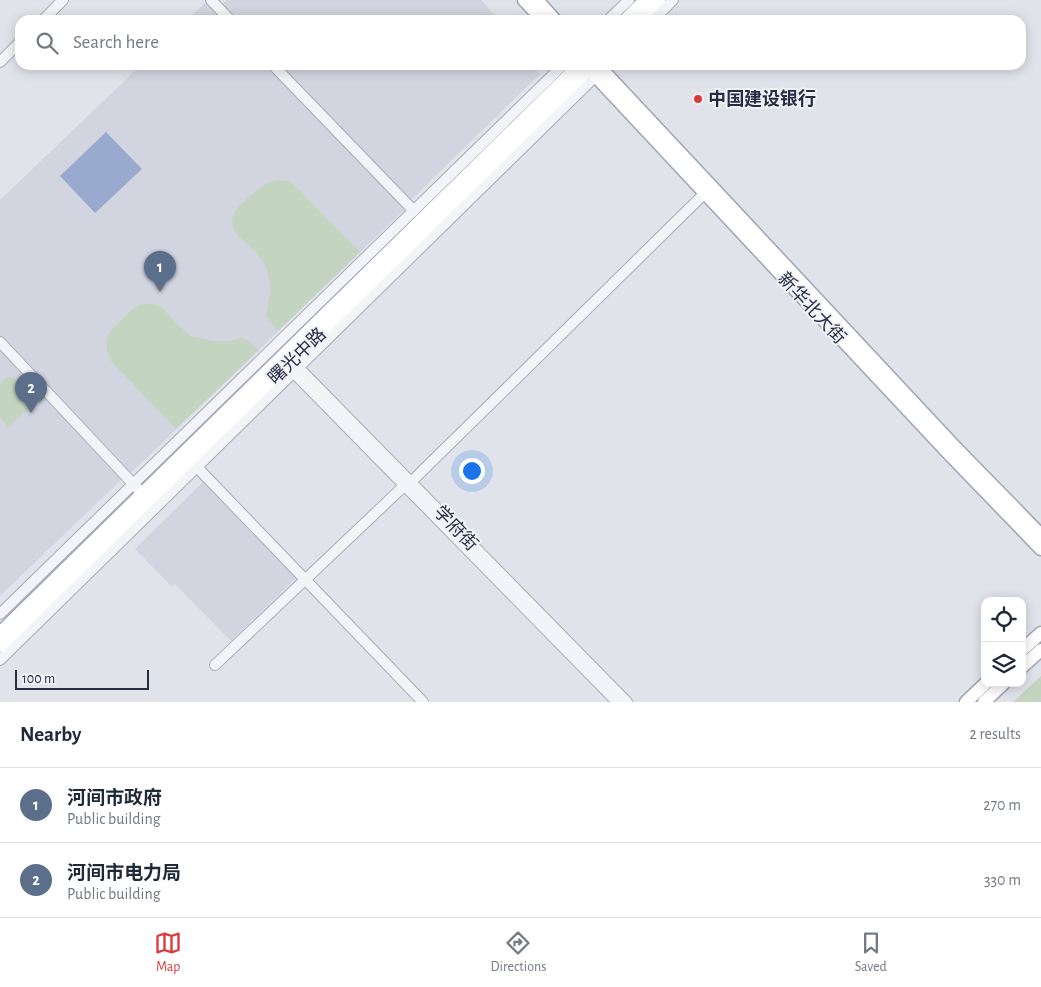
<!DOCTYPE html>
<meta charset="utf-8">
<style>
:root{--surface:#fff;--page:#f6f6f7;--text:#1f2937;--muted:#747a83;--line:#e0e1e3;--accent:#db3a3c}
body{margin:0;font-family:"Alegreya Sans","Noto Sans SC",sans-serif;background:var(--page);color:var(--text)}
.controls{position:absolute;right:15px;bottom:15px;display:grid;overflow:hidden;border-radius:10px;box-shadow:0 2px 12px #0003}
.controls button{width:45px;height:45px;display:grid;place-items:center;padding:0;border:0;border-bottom:1px solid var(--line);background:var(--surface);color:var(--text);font:25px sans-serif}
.scale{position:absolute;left:15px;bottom:12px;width:134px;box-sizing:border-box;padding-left:5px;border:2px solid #272d43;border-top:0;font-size:14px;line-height:18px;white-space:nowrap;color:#272d43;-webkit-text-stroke:4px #f0f2f7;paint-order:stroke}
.you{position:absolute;left:471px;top:470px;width:18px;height:18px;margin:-12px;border:4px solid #fff;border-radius:50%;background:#1a73e8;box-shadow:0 0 0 8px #1a73e833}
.badge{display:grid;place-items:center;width:32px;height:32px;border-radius:50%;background:var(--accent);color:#fff;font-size:16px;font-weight:700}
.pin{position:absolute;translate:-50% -41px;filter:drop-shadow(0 1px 2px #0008)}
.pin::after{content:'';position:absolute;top:26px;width:18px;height:15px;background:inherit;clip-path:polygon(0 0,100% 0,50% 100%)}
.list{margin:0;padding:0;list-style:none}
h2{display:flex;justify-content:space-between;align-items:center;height:65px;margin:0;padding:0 20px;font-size:21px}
h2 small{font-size:16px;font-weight:400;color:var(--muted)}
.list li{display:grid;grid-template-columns:32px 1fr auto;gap:15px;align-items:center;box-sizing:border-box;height:75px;padding:0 20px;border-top:1px solid var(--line)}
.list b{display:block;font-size:19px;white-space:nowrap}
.list p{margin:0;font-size:16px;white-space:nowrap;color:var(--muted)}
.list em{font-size:16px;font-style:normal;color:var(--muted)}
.icon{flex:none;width:28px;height:28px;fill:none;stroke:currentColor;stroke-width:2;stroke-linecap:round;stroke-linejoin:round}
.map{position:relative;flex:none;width:1041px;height:702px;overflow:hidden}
.search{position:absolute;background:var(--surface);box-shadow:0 2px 12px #0003;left:15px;right:15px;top:15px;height:55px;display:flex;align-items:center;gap:12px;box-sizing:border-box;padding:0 18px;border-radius:15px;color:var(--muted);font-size:19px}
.sheet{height:215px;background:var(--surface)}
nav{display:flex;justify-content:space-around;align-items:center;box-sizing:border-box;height:70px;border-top:1px solid var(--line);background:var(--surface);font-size:14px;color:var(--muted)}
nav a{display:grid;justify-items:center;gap:2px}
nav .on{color:var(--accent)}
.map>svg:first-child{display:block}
.built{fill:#d2d5e0}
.green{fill:#c3d5c0}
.water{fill:#98abce}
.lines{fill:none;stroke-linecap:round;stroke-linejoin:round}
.minor-casing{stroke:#a8acb8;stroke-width:12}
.major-casing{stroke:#9ea5b7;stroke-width:15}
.minor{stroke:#f3f4f8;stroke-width:10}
.major{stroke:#fff;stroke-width:12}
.poi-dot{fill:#db3a3c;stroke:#f0f2f7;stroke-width:2}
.labels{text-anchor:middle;stroke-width:4;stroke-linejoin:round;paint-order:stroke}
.poi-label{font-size:18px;font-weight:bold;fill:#272d43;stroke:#f0f2f7;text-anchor:start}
.street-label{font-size:18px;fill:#272d43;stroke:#f0f2f7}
</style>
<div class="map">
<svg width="1041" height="702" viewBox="0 0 1041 702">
<rect width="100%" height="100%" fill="#e0e3ea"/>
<g class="built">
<path d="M227,0H481L499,20H234L221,6Z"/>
<path d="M206,2L223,20H187Z"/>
<path d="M141,65H266L405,209L131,473L0,337V200Z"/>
<path d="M278,65H531L540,74L410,201Z"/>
<path d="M0,349L123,478L0,596Z"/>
<path d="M204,481L297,577L231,641L175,584L172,587L135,549Z"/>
</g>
<g class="green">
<path d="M277,180L290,181L360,252L278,331L266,317C268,298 274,287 266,268C256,240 210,233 245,200C256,191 263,183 277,180Z"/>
<path d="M141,304H154L161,306L175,322L191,336L214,341H229L241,338L247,340L259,350L176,429L111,361C102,340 106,334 122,319C128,313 133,307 141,304Z"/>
<path d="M13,377L37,400L9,427L0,418V383L5,378Z"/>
<path d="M1041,676V702H1013Z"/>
</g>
<path class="water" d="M106,132L142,169L95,213L60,176Z"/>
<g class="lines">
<defs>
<g id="minor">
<path d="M211,0L230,20"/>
<path d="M43,20L63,0"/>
<path d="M608,20L629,0"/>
<path d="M653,20L673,0"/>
<path d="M0,62L20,42"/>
<path d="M273,65L414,211"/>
<path d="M0,342L138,489"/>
<path d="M295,364L627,702"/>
<path d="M290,369L617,702"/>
<path d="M193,463L423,702"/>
<path d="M411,482L705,193"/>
<path d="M0,614L563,65"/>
<path d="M0,660L607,65"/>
<path d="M215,665L404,486"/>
</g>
<g id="major">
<path d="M524,0L543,20"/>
<path d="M537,0L555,20"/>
<path d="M625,20L645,0"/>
<path d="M638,20L659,0"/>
<path d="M585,65L949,454L1041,549"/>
<path d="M598,65L956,448L1041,535"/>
<path d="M0,633L579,65"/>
<path d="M0,646L593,65"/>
<path d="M1022,650L1041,633"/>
<path d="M1022,667L1041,650"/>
<path d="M966,702L986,683"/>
<path d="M984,702L1004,683"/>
</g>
</defs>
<use href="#minor" class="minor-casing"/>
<use href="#major" class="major-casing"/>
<use href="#minor" class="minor"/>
<use href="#major" class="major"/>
</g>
<circle class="poi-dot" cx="698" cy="99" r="5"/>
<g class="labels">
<g class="poi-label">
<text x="708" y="105">中国建设银行</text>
</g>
<g class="street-label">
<text transform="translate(812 308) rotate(47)" y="6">新华北大街</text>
<text transform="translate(297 356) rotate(-44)" y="6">曙光中路</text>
<text transform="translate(456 528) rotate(46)" y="6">学府街</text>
</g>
</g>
</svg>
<div class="controls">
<button><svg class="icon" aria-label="locate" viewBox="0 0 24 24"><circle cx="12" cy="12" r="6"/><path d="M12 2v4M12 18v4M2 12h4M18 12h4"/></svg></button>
<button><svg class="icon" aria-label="layers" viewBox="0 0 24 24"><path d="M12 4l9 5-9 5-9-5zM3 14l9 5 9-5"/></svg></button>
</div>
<div class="scale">100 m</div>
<div class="you"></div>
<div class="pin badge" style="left:160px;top:292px;background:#5c6f8a">1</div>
<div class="pin badge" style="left:31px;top:413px;background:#5c6f8a">2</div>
<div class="search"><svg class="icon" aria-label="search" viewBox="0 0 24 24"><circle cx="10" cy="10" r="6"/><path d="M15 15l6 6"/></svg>Search here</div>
</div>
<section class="sheet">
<h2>Nearby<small>2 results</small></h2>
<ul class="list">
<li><span class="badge" style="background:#5c6f8a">1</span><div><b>河间市政府</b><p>Public building</p></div><em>270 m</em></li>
<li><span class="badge" style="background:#5c6f8a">2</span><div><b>河间市电力局</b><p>Public building</p></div><em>330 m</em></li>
</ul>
</section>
<nav>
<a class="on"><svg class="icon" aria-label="map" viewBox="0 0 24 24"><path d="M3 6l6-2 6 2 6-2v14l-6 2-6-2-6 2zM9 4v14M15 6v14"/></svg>Map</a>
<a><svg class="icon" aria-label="directions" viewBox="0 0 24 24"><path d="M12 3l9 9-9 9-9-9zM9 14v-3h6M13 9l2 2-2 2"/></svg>Directions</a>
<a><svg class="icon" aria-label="saved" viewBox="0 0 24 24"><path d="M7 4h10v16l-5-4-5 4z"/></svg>Saved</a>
</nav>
